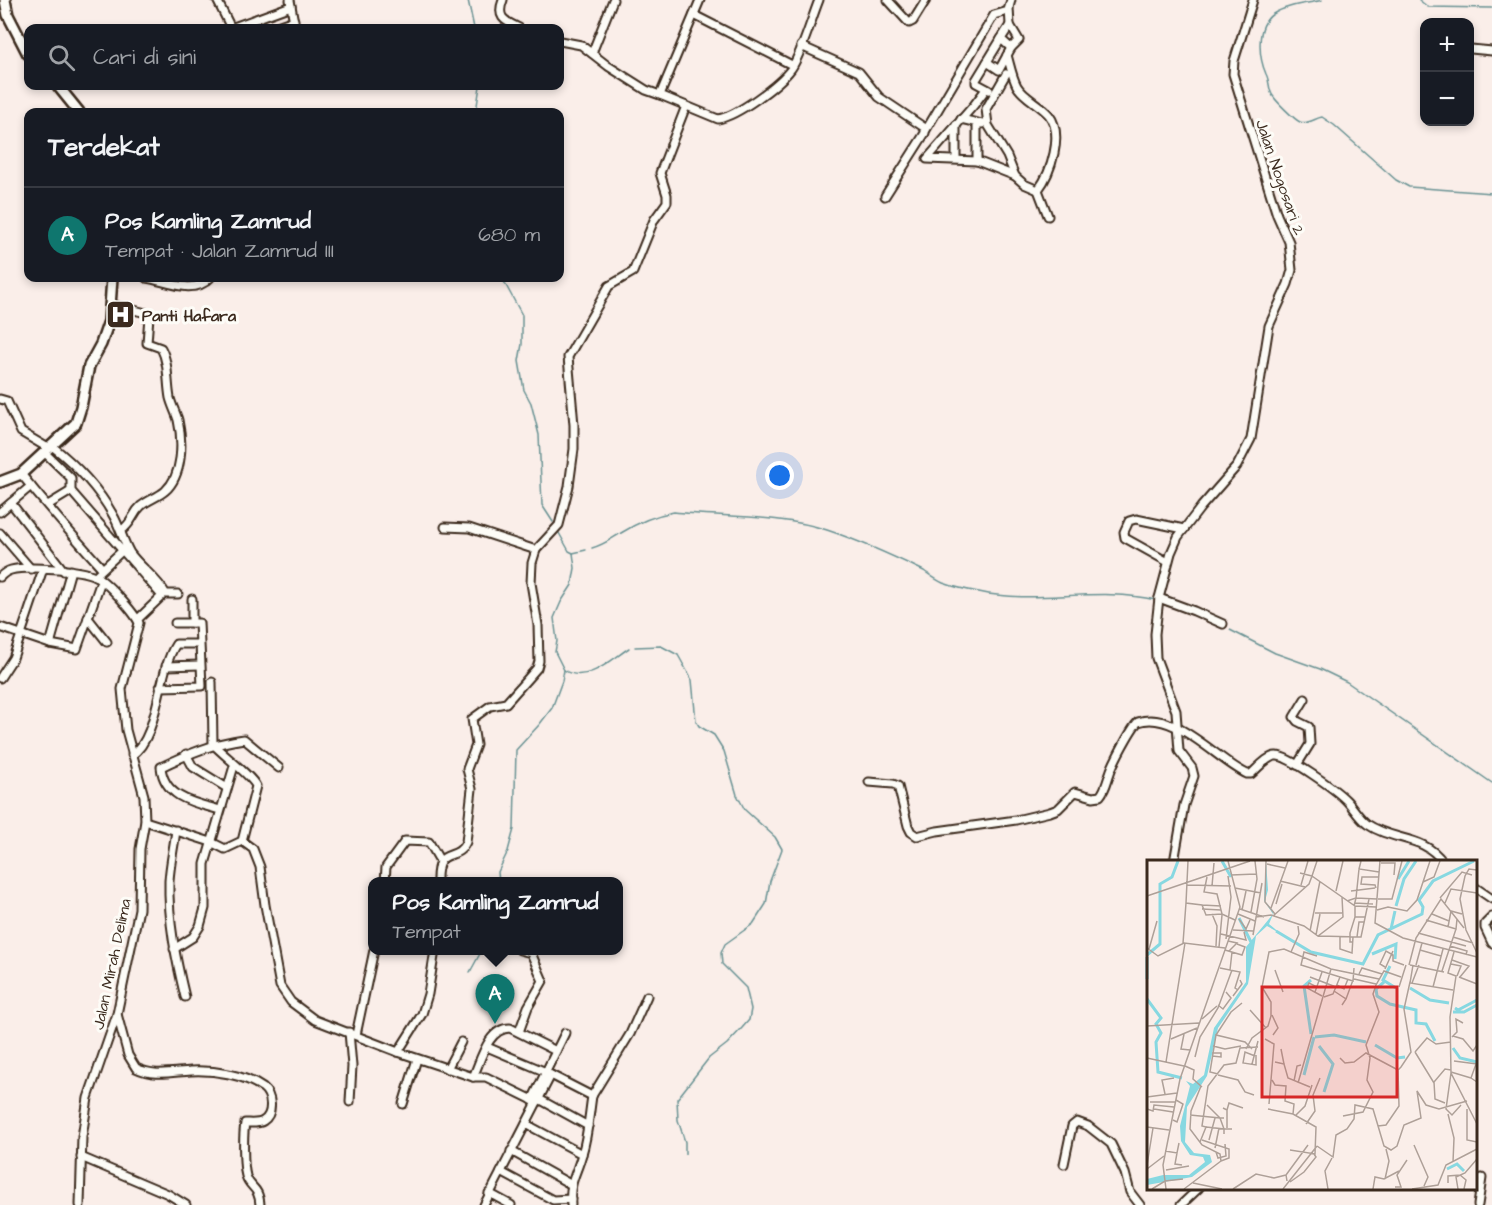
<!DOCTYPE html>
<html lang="id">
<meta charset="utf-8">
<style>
:root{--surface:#171b24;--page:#242831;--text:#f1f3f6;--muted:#9ea1a6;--line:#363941;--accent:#0f766e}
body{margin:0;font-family:"Architects Daughter",sans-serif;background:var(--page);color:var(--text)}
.controls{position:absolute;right:18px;top:18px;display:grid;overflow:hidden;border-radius:12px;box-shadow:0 3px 9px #0003}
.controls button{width:54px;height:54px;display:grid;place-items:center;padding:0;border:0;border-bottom:2px solid var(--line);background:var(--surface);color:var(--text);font:30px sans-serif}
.you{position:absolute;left:780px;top:476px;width:21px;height:21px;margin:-15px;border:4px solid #fff;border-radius:50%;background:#1a73e8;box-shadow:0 0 0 9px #1a73e833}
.badge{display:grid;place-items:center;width:39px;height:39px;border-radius:50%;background:var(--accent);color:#fff;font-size:20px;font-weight:700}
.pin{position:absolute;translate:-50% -50px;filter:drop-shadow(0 2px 3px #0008)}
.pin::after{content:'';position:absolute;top:32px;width:21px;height:18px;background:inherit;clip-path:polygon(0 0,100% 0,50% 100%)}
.popup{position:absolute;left:368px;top:877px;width:255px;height:78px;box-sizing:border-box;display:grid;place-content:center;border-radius:12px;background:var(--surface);filter:drop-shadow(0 2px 4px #0005);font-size:20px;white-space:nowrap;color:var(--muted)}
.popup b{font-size:22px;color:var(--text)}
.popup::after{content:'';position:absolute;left:50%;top:100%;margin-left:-12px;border:12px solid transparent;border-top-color:var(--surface)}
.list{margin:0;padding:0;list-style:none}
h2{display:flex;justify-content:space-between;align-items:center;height:78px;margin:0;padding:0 24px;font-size:26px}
h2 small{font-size:20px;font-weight:400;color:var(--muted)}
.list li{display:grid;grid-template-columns:39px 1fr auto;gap:18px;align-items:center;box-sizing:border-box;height:96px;padding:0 24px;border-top:2px solid var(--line)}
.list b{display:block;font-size:22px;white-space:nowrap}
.list p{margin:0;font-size:20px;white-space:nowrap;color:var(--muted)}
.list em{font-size:20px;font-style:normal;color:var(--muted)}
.icon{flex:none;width:33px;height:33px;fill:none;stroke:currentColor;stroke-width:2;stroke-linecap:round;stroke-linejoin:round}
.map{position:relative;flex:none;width:1492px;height:1205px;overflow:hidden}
.search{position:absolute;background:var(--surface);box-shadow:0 3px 9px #0003;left:24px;top:24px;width:540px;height:66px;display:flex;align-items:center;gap:15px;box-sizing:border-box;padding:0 21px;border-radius:12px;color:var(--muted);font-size:22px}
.panel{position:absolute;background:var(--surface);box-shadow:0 3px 9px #0003;left:24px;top:108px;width:540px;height:174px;border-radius:12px}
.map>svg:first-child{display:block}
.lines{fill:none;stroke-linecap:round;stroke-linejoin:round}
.stream{stroke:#699293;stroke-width:1.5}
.street-casing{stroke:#3b2a1e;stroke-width:11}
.secondary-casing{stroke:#3b2a1e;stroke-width:14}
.street{stroke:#fdfcf7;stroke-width:7}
.secondary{stroke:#fdfcf7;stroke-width:9}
.labels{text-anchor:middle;stroke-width:6;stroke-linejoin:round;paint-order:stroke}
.street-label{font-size:16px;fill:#3b2a1e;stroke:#fdfcf7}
.poi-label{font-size:16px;font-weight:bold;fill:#3b2a1e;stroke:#fdfcf7;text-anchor:start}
.inset-river{fill:none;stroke:#87d8e1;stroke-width:3}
.inset-road{fill:none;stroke:#aea098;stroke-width:1.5}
.view{fill:#d62828;fill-opacity:0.15;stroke:#d62828;stroke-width:3}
.inset-edge{fill:none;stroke:#3b2a1e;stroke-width:3}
</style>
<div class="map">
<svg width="1492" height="1205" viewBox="0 0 1492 1205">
<rect width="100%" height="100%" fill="#faeee9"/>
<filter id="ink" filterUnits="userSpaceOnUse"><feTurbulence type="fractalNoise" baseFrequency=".0167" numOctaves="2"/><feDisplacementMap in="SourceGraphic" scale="12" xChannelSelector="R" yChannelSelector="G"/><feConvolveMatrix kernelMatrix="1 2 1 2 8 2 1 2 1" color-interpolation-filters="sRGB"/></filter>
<g filter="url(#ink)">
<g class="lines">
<g class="stream">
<path d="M468,0L474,28"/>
<path d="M1322,0C1307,4 1287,5 1273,14C1255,26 1259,58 1266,74C1270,81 1268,90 1273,96C1276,101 1295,120 1300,122C1308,125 1315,118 1322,117L1334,125L1396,180L1409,187L1492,193"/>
<path d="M1419,0L1428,7L1492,8"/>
<path d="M476,112L480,86"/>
<path d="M502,278L522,315V344L519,361L524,390L531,403L539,435L542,505L553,522"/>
<path d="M559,533L569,551L573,553L586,550"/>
<path d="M592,548C604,545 611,539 621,533C637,523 655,515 674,512C721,517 783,515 827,530C860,541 893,556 924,571C930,575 936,580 943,583C954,587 967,590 979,592C1036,605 1098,586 1156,600"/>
<path d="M1230,630L1275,653L1320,669L1347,682L1492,783"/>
<path d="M635,647L661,646L678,655L692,680L696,721L699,726L714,735L724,751L737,795L745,810L775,837L782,849L770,881L766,904L753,924L725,944L721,953L722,964L746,988L751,1009L749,1020L742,1028L727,1044L709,1058L677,1099L678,1120L685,1142V1154"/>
<path d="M564,670C586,685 612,659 629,648"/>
<path d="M499,882L498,872L508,851L514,829L516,750L539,725L552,708L562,681L564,670L555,652L557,641L554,618L561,602L572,585L575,568L573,553"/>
<path d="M470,972L482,950"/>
</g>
<defs>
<g id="street">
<path d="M217,0L231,28"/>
<path d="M290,0L295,28"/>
<path d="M503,0C496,18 505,21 519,28"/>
<path d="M700,0L660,95L718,119C737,116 779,85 791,69C802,53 811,20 819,0"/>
<path d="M888,0L909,23L913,21L926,0"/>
<path d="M694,15L792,65"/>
<path d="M1010,25L1001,39L1011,48"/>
<path d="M231,28L291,6"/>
<path d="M271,28L294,20"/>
<path d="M560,41L581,45L608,66L646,90L660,95"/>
<path d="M801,46L859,72L879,97L925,128V133L885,196"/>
<path d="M1471,49L1492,51"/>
<path d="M592,53L613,0"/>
<path d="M1007,55C1010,65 1012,77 1017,86C1024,98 1040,104 1049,115C1064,134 1051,173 1038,190L1048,216"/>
<path d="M987,62L999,70L1011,48L1019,40L1010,25L1009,8"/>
<path d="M1006,74L986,109L988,125L1007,156L1015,176L1024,184L1038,190"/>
<path d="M986,89L974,105L927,159L977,161L1015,176"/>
<path d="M989,90L976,83V80L1001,39"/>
<path d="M961,119L982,124"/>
<path d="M926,130L994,15L1008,11L1011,0"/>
<path d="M956,159V125"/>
<path d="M977,161V123"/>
<path d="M146,278C167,281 193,296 210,278"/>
<path d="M110,304L146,313L149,316L147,343L161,348C169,363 167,382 170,398C172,406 176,413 178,420C183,442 183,475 165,491C158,497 148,500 141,506C132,514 134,521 121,531"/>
<path d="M0,399L7,401L21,432L48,448"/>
<path d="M52,446C76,465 98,488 113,515C120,527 123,541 130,553C140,567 156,577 166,594H178"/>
<path d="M44,452L71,478V491L162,596L138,619"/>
<path d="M21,474C47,506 74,537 102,568"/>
<path d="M11,503L64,571"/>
<path d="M48,505L71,491"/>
<path d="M0,512L31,486"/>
<path d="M445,527L469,528L536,550"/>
<path d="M0,533L31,569"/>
<path d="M1168,562L1125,538L1124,532L1129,521L1136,519L1184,529"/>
<path d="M95,576L123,550"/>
<path d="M0,577C3,574 7,571 11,570C26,566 82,569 95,576C106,581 134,612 139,623L122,689L126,730L144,796L145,821L140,849L139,909L117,1014L88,1098L82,1137L80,1205"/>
<path d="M1159,598L1194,611L1223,624"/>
<path d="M192,599V623"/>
<path d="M88,618L107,642"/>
<path d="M0,627L50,644L77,649L101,581"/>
<path d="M50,644L71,570"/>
<path d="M166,666L200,665"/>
<path d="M0,678L13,658L43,569"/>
<path d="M160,687L202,686L199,623H175"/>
<path d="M186,754L193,767L227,788"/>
<path d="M132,755C159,738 157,673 176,644H199"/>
<path d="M1297,765L1310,744L1309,727L1297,721L1294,717L1305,699"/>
<path d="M869,782L893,784L898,786L908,826L911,832L917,836L937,831L1016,820L1050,812L1058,809L1075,792L1093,797L1100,796C1106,789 1107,781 1110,773C1113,763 1131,729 1138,722C1174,709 1217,760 1247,774H1251C1257,769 1268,755 1277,756C1289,756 1336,790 1346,800C1353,807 1358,817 1367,824C1393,842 1423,834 1443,862"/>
<path d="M220,810C195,803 164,798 161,767C188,754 214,743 244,739L279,768"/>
<path d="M145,821L211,842L225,849L242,841L256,786C252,776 223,755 213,744L212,682"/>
<path d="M176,830C174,847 170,864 169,881C168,921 176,960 185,997"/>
<path d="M242,841L253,849L260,867L265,905L280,986L291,1002L315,1020L398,1052L473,1077H486L537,1102"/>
<path d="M1174,862L1184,805L1194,776L1192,768L1179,751L1176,711L1156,658L1155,634L1159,598L1171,553L1178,537L1201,507L1237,466L1251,439L1269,326L1288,284L1292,270L1289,242L1277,215L1233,74L1234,61L1253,0"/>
<path d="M385,882L386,867L405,841L429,842L440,861"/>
<path d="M437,882C436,844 456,864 466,842L472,789L467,769L476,745L472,719L490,706L506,703L537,668L539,661L538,625L531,583L532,563L536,550L559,525L569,486L574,449V425L568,357L609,286L633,272L654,220L667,202V195L660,173L686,106"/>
<path d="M1476,888L1492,899"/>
<path d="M1492,917L1485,924V928L1492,943"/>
<path d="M174,949L193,937L200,926L205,908V864L234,766"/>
<path d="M117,1014L128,1055L136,1068C154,1077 172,1072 191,1071C214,1070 243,1074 263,1088C272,1095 274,1114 263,1121C259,1124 250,1123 245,1123C243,1135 243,1165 246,1176C250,1189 259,1186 260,1205"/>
<path d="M349,1032L352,1066L350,1102"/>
<path d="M519,1032L528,1007L543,981L531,953L520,950"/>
<path d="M356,1035L374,950"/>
<path d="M487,1047L546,1072"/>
<path d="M398,1052L422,1014L428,994L435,950"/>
<path d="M447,1069L461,1042"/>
<path d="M551,1075L592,1096"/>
<path d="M473,1077C481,1060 488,1028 510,1028L556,1051"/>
<path d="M592,1096L630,1034L647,996"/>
<path d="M539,1099L588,1126"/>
<path d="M532,1100L565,1033"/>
<path d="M403,1104L417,1059"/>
<path d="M526,1124L582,1154"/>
<path d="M511,1151L570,1184"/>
<path d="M81,1157L168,1194L186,1205"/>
<path d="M1064,1164L1072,1126L1077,1122L1088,1126L1111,1144L1125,1173L1130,1192L1140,1205"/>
<path d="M501,1172L553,1200L571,1199"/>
<path d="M489,1193L511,1205"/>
<path d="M484,1205L551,1075"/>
<path d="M571,1205C569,1181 576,1176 582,1154C588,1135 589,1116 592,1096"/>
<path d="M1181,1205L1199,1188"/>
<path d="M1478,1205L1482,1178"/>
</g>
<g id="secondary">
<path d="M5,0L8,15L28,54"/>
<path d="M58,86L79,112"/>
<path d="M0,482L21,474L76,423L81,407L89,366L101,344L109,321L112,278"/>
</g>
</defs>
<use href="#street" class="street-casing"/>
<use href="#secondary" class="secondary-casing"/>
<use href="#street" class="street"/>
<use href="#secondary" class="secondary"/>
</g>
</g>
<defs>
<symbol id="hospital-square" viewBox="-11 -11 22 22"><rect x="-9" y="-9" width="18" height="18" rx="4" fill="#3b2a1e" stroke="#fdfcf7"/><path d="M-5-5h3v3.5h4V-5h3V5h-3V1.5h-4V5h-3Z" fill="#fff"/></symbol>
</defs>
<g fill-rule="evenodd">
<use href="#hospital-square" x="104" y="298" width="33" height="33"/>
</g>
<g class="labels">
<g class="street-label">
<text transform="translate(1281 177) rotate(71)" y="6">Jalan Nogosari 2</text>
<text transform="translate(111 964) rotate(-78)" y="6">Jalan Mirah Delima</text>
</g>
<g class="poi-label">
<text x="142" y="321">Panti Hafara</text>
</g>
</g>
<g transform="translate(1147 860)">
<rect width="330" height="330" fill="#faeee9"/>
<path d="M119,1L121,30L118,41L127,52L122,64L134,74L120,66L109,76L101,124L71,168L60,216L40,247L38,282L47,293L63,295L65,302L45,317L0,325V319L16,315H42L58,302L56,297L43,295L34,281L33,266L43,226L39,221L46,224L57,215L67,168L99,122V87L126,54L117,41Z" fill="#87d8e1"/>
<path class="inset-river" d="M75,1L84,17M251,19L262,1M249,46L257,19L269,1M92,58L104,82M244,69L248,51M129,71L164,92L216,104L231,75L275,54L276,47L272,40L286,21L327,1M225,94L249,84L248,99M0,95L13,84V24L25,17L31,1M0,97V119M243,106L236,120L249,128M164,120L157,126L164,174M237,122L229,129L230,136L243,144L269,150V163L279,164L288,181M263,128L283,140L302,143M0,139L14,158L9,164L14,173L9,182L11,212L35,218M308,148L311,150L330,140M306,152H317L330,145M168,177L187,175L219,182M228,185L250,198L258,197M172,186L186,204L177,232M306,188L313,198L330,202M157,215L167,177M300,309L310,304L317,311"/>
<path class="inset-road" d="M41,1L39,43L55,45L59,55L75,54L88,60M119,1L118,42L128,54M170,1L165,16L208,46L229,47M214,1L212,9L232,12M233,1L228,63L256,78L330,97M234,3H248L247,15M120,4L138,8M330,10L322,9L318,16L313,39L319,70L330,93M84,15L109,14M60,17L57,32L70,34L75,54M133,21L158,27M276,22L287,17L293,1M40,25L84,26M154,25L161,1M65,26L67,3M88,28L114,33M229,28L228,25L214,24L215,17H232M189,31L196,1M204,31L228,28M0,36L103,1M293,38L315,12L325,15M231,39H245L255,1M200,41L209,38L212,9M208,43L226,44M298,43L304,29L330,33M129,44L135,24M55,45L74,46M207,46L209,38L230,39M208,46V57H218M124,48L141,1M55,49L74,50M93,49L117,57M95,50L99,31M230,50L241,47L260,51L270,40L283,1M104,52L110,19L108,1M168,53H195M65,54L70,66L69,86M91,54L108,61M285,54L302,61M126,56L162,24L165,16L153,13M109,57L124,55L157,66L171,76L196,57L195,37M92,59L99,69L103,60M279,60L309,69L310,59M301,67L304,51L315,54M86,70L106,71M163,71L173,21M271,73L319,86M74,74L99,80L97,72M106,75L115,23M169,75L173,54M171,76L214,77L222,39M193,76V89L205,93L206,77M210,77L212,62H217M306,77L326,83M79,79L84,37L81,16M81,81L90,83L82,91M206,82H203V73L208,57M36,83L39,43M303,86L320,91L319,95M72,87L75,55M0,88L11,96L37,83L78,88M2,89L10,61M78,90L95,95L98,87L90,84M273,90L294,96M144,92L152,74L151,66M307,92L301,113L309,116L303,157L304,213L330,264M170,96L157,92L154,105L206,121L207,108M305,100L322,106L313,117M304,104L314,106L310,116M262,105L269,78L294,39L317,68M263,105L297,112M266,105L263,123L306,130M269,105L275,83M238,107L233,104L239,91L246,95V101L257,105M73,108L93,112L88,128L91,130M238,109L246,91M83,110L85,92M128,110L136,132M295,111L309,69M212,114L215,108L235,114M163,117L189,127M312,117L330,124M207,119L229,124M265,123L272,105M190,125L197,129L201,119M170,127L162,123L160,128L175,136M252,127L259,105M286,127L296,89M187,131L199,139L195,145M168,132L175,112M86,136L95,124L93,120M177,137L186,134L193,117M199,139L206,120M71,145L76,149L84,138L79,132M103,150L119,168M125,155L131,168L126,175M55,159L70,146M0,166L52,163M37,174L34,189L43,190M69,175L84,152L95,143M306,176L316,179L326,191L330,185M305,177L310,172L309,159L316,163M24,179L50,168M118,179L127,184L122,244M66,186L78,189L94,186M99,189L105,178L121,166L124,156V142L115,127L122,92L137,89L184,109L232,119M268,192L280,178L289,184L304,182M268,192L287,223M65,196L74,197V193H65M108,196L98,192L96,203L109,205V195M48,197L53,177L71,148L85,110M0,198L37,206M193,198L198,203L207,202L219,193L251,210L254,207L264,192L257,149L263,122M307,201L330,204M19,202L38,83M128,202L137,204L134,189M105,204L111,181M137,204L141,218L163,227M329,204L324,218L330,222M38,206L47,210L46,219L55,227M304,212L324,218M304,213L299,249L305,255L314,245M71,214L63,212L69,175L98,182L105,189M71,215L91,220L98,232L107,235M125,220L128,225L139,226L138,241L147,244L146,254M147,221L150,206L154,205M151,223L184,109M18,234L15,220L27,218M0,237L30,233M3,242H28M298,243L288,239L287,222L298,209L304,210M60,245L73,258H77M76,248L80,250V268M0,249L6,251L7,245L27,247M7,249L26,252M121,249L146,254L169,267L168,294L143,290M320,249V280L330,282M80,250L82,243L96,248M301,254L307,278L306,302M43,255L73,258L77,269H85M149,255L158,246L165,225M196,256L216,252L226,232L220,220L223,198L219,185L232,152L226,134L229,125L237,111L254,117M26,260L30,262L36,244L29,240M159,264L168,251L166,235L173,218M231,266L239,265L252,246L251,210M0,267L22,270M59,267L77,269V274M55,280L82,289V298L74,301M62,280L68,258M53,282L59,267L55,266L61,226L77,205L89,203L93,188L111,187M267,285L281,317L277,326M170,286L186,297L189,275L200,269L207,259L208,245L226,249L237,286L244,290L250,286L257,265L274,258L270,231L279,245L292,249L320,241M68,288L72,268M18,291L30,293L32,283M69,292L71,298L79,296L78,284M30,293L28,304L35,305M0,305L6,268M0,309L17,296M19,310L42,306M139,315L161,285M238,319L242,301L239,289M143,322L157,312L169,297L167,294M46,323L75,329M301,323V316L313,315L319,320L317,329M248,327H254L250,315L260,300M5,329L18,321L36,319M19,329L16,305L33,219L93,47L81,1M37,329L74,301L73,294L55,285L43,269L44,251L54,226M86,329L109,314L127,318L139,315L140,321M136,329L170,286M181,329L178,311L185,298M226,329L228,317L237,319L252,311M265,329L291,325L299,305L330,289M311,329L309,317L318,313L330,299"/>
<path class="view" d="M115,127H250V237H115Z"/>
<rect width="330" height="330" class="inset-edge"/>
</g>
</svg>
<div class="controls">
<button>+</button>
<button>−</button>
</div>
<div class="you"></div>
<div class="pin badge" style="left:495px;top:1024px">A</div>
<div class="popup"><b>Pos Kamling Zamrud</b>Tempat</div>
<div class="search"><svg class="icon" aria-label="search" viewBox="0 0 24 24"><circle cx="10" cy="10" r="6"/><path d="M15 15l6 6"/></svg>Cari di sini</div>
<section class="panel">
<h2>Terdekat<small></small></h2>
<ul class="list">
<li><span class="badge">A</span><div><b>Pos Kamling Zamrud</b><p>Tempat · Jalan Zamrud III</p></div><em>680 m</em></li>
</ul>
</section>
</div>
